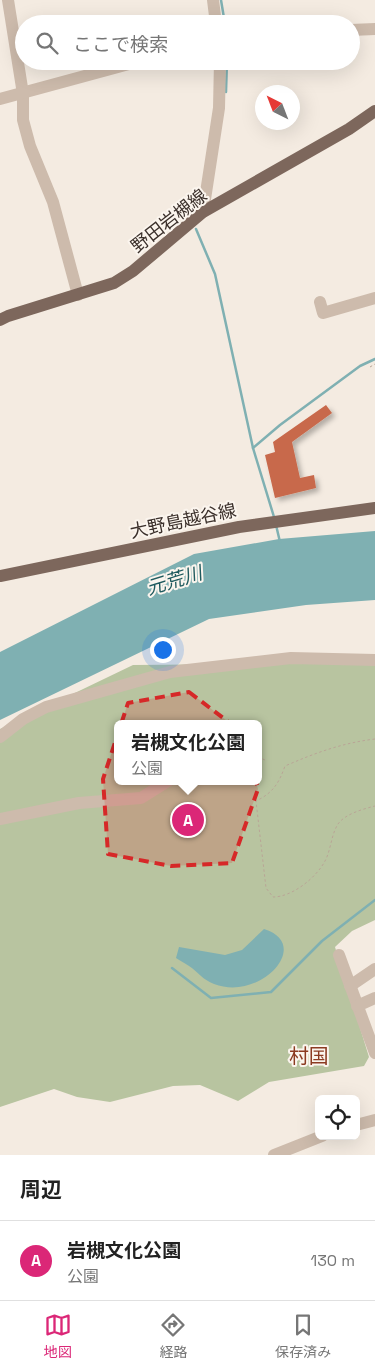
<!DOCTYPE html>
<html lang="ja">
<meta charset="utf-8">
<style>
:root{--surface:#fff;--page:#f6f6f6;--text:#222;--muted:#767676;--line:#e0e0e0;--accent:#db2777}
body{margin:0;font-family:"Space Grotesk","Noto Sans JP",sans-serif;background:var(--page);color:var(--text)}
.controls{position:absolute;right:15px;bottom:15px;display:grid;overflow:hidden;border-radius:8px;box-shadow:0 5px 20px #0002}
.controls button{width:45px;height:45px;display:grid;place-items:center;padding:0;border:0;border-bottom:1px solid var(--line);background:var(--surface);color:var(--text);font:25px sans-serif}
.compass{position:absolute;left:255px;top:85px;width:45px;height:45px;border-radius:50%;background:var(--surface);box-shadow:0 5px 20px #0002;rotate:318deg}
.you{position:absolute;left:162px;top:649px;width:18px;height:18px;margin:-12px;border:4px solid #fff;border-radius:50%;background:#1a73e8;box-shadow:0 0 0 8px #1a73e833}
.badge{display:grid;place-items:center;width:32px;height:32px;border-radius:50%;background:var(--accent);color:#fff;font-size:16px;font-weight:700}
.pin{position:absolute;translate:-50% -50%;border:2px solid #fff;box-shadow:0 1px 5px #0006}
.popup{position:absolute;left:114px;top:720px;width:148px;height:65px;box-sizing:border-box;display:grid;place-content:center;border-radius:8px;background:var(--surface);filter:drop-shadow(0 1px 4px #0005);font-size:16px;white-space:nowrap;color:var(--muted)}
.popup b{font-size:19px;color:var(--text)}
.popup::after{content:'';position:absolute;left:50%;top:100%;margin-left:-10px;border:10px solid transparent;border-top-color:var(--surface)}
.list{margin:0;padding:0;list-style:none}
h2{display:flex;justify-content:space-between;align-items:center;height:65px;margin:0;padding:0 20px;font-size:21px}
h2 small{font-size:16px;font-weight:400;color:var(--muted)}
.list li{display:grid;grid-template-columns:32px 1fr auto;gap:15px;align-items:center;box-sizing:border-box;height:80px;padding:0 20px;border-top:1px solid var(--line)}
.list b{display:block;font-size:19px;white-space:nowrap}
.list p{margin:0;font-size:16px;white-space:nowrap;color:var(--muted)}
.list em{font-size:16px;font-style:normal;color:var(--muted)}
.icon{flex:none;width:28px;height:28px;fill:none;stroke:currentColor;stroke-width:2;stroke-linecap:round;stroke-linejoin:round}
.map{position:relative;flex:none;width:375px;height:1155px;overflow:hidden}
.search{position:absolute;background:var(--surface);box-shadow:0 5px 20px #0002;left:15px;right:15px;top:15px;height:55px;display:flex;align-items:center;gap:12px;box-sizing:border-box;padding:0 18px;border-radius:28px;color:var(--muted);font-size:19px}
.sheet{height:145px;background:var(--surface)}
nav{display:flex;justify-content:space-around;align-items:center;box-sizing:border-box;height:70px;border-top:1px solid var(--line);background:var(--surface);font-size:14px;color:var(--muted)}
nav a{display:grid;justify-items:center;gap:2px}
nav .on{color:var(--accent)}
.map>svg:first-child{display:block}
.green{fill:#b8c4a0;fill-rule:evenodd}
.water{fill:#7fb0b2}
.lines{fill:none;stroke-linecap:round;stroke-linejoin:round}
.stream{stroke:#7fb0b2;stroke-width:2.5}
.building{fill:#c8694b;filter:url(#shadow)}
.path{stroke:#b9a596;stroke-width:1;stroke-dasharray:2.5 2.5;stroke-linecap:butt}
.minor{stroke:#cdbbac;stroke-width:12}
.major{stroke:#7d675c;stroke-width:12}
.marked{fill:#d62828;fill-opacity:0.2;stroke:#d62828;stroke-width:4;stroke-dasharray:10 6;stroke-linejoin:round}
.labels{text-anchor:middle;stroke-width:4;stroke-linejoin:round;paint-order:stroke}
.street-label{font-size:18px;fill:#3b302b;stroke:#fbf5ee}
.water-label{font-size:19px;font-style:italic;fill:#1f5a5e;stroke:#fbf5ee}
.quarter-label{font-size:20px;fill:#8c3b22;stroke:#fbf5ee}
</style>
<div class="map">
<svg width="375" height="1155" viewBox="0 0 375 1155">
<defs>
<filter id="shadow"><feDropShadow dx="3.5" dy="3.5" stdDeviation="2.5" flood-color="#0004"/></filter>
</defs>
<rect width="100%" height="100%" fill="#f4ebe1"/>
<path class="green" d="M375,663V920L352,931L335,947L369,1057L364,1066L269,1082L238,1101L200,1085L173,1086L110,1102L77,1097L54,1089L0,1107V729L133,665ZM118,724H258V781H118Z"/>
<g class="water">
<path d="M375,531V600L306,605L209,619L0,720V652L194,554L279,539Z"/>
<path d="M264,929C313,944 261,1002 214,984C203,980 198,972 189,966C185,963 180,961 176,958L179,947L225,955L242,950Z"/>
</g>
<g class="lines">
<g class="stream">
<path d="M221,0L225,24"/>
<path d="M226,92L227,61"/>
<path d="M196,229L215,274L253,448L274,517"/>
<path d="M253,448L280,425L360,366L375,359"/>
<path d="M276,525L280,542"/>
<path d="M172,968L211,998L271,992L322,941L375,900"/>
</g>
</g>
<path class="building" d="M326,405L332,413L292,442L300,478L314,475L316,488L275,498L265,455L275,452L273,442Z"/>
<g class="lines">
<g class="path">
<path d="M370,367L375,364"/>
<path d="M375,739C342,743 315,753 285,766C279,783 273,793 256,801L266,888L273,897C292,897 316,878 325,861C331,850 331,835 338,824C345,814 363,809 375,806"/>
<path d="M258,757L265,760"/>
</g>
<g class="minor">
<path d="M8,0L23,94V120L30,146L53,202L78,295"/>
<path d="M213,0L216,24"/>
<path d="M351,30L375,29"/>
<path d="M0,99L140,61"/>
<path d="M203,212L219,108L220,61"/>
<path d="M320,302L323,313L375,298"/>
<path d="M0,737L23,719L46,707L170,672L291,658L375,660"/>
<path d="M0,819L79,803L141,798L168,781"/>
<path d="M339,955L375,1053"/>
<path d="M350,986L375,969"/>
<path d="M357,1006L375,998"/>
<path d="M356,1125L375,1120"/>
<path d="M274,1155L322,1136"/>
</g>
<g class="major">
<path d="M0,320L8,316L114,283L133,271L203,212L349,129L375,111"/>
<path d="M0,576L239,527L375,508"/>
</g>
</g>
<path class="marked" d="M189,692L243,733L258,789L232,863L171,866L108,854L103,779L128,703Z"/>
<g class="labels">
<g class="street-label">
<text transform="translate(169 221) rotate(-38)" y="6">野田岩槻線</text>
<text transform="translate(183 521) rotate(-12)" y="6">大野島越谷線</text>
</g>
<g class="water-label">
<text transform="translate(174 580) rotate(-17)" y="7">元荒川</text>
</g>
<g class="quarter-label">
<text x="309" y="1063">村国</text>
</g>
</g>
</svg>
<div class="controls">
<button><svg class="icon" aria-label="locate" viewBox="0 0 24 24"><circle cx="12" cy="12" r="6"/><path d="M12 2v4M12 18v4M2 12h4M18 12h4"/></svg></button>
</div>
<svg class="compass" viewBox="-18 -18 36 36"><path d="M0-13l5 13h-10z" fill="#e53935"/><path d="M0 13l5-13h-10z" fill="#767676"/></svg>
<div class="you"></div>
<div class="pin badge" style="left:188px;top:820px">A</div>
<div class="popup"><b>岩槻文化公園</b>公園</div>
<div class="search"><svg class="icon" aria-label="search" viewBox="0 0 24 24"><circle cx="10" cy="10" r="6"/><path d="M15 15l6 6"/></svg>ここで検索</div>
</div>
<section class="sheet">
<h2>周辺<small></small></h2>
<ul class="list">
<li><span class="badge">A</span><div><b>岩槻文化公園</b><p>公園</p></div><em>130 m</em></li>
</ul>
</section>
<nav>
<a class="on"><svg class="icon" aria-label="map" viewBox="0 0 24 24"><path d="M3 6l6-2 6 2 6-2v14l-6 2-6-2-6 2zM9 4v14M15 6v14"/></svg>地図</a>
<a><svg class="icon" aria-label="directions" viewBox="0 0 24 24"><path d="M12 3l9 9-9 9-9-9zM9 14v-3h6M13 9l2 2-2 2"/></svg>経路</a>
<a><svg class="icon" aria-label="saved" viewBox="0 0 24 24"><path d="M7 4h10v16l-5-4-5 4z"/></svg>保存済み</a>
</nav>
